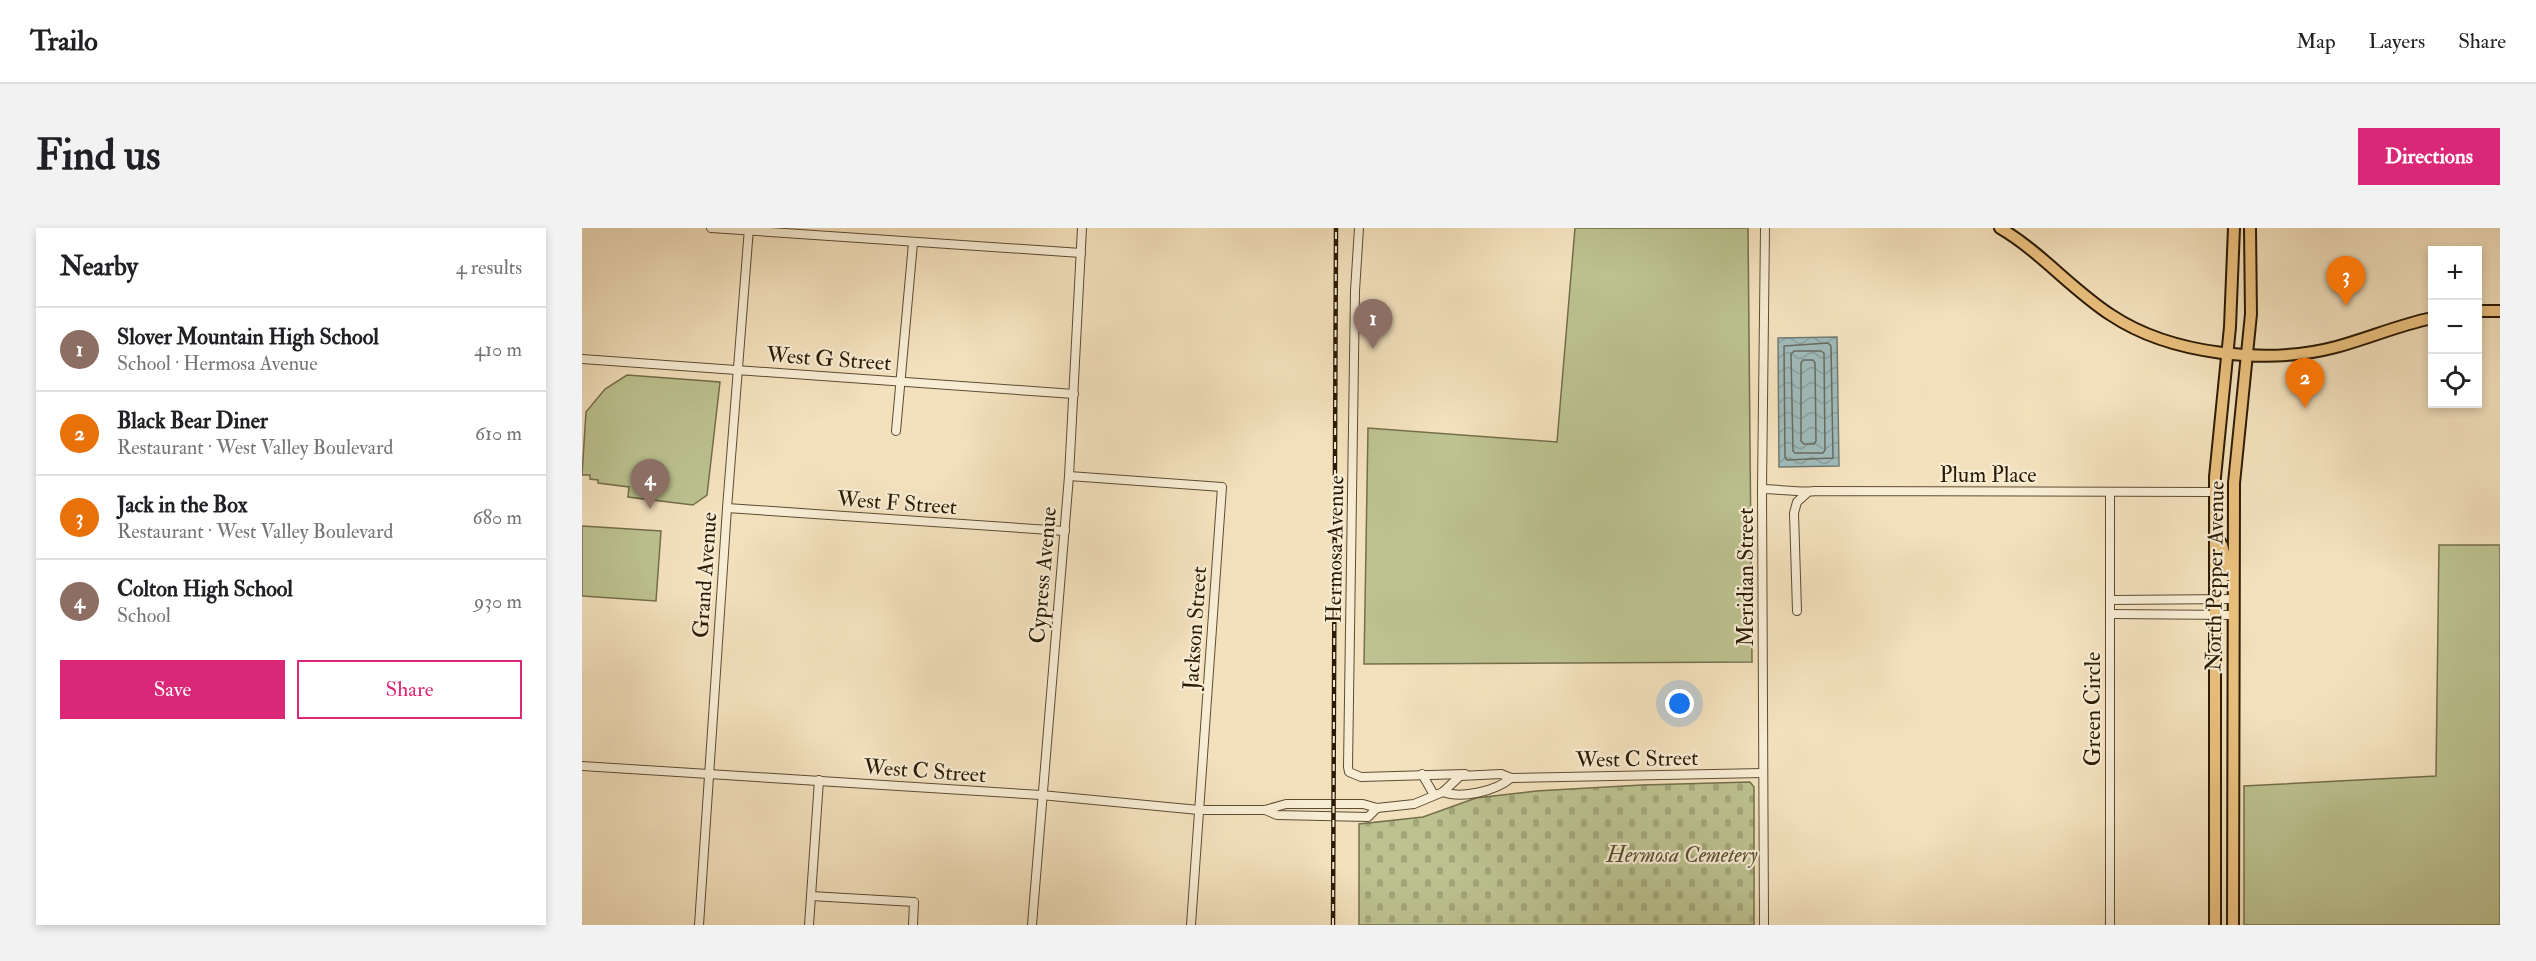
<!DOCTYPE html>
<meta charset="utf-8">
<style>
:root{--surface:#fff;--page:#f2f2f2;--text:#202124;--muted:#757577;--line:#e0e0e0;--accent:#db2777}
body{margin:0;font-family:"IM FELL Double Pica",serif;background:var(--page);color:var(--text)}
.controls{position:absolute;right:18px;top:18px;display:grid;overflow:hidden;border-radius:0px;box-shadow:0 3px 9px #0003}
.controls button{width:54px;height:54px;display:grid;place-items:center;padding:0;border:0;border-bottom:2px solid var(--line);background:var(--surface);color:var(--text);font:30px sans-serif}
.you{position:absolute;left:1098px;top:476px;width:21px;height:21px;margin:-15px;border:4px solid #fff;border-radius:50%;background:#1a73e8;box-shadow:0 0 0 9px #1a73e833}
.badge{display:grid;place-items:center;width:39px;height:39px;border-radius:50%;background:var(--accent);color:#fff;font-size:20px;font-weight:700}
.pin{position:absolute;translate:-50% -50px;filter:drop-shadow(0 2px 3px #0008)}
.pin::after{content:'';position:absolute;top:32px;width:21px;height:18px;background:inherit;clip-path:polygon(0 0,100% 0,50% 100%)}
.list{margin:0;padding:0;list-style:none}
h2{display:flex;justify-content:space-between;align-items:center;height:78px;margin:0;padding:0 24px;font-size:26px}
h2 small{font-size:20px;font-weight:400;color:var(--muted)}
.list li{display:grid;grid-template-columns:39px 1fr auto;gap:18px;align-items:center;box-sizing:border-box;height:84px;padding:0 24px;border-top:2px solid var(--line)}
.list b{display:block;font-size:22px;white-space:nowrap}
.list p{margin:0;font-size:20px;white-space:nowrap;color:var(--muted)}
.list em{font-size:20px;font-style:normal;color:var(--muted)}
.actions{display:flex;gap:12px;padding:18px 24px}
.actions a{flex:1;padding:14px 0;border:2px solid var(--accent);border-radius:0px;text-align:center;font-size:21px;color:var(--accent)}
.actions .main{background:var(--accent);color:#fff}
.icon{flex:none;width:33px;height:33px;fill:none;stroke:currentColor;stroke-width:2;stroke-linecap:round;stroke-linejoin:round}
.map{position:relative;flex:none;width:1918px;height:697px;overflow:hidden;border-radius:0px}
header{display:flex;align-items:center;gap:36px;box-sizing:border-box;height:84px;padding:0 30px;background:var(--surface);border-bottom:2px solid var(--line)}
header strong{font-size:28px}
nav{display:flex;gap:33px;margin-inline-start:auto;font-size:21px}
.intro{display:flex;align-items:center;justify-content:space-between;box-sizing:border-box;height:144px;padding:0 36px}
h1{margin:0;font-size:42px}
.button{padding:15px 27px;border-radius:0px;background:var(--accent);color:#fff;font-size:21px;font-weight:700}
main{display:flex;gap:36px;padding:0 36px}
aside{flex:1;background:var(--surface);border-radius:0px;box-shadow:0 3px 9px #0003}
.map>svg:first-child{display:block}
.green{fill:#bcc290;stroke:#746e4a;stroke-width:1.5}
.cemetery{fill:url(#cemetery-stones);stroke:#746e4a;stroke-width:1.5}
.water{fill:url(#water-waves);stroke:#717b72;stroke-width:1.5}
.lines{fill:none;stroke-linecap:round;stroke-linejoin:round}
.shore{stroke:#666b60;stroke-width:1.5}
.minor-casing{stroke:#5d4c32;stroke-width:10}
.major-casing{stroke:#2b1b04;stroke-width:14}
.minor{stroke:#f7ecd4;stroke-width:8}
.major{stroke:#eac07e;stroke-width:10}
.rail-casing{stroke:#2b1b04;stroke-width:4.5}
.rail{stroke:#f7ecd4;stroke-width:2;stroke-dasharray:7;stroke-linecap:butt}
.labels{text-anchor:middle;stroke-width:4.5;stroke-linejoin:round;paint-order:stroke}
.street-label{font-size:22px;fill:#2b1b04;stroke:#f7ecd4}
.park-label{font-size:22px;font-style:italic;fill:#564d2e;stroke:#f7ecd4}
</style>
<header>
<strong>Trailo</strong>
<nav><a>Map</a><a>Layers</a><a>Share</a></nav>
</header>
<div class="intro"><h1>Find us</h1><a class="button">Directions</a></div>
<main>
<aside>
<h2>Nearby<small>4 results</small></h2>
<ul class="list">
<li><span class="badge" style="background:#8d6e63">1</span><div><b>Slover Mountain High School</b><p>School · Hermosa Avenue</p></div><em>410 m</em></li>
<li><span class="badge" style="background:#e8710a">2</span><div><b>Black Bear Diner</b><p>Restaurant · West Valley Boulevard</p></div><em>610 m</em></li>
<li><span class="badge" style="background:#e8710a">3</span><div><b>Jack in the Box</b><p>Restaurant · West Valley Boulevard</p></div><em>680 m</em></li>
<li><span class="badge" style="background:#8d6e63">4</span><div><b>Colton High School</b><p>School</p></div><em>930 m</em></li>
</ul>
<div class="actions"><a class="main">Save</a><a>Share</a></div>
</aside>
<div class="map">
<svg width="1918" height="697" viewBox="0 0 1918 697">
<defs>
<pattern id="cemetery-stones" width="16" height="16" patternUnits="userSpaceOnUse" patternTransform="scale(1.5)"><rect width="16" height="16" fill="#bcc290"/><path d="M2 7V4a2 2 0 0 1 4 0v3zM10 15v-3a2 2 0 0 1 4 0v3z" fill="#a2a67b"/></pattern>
<pattern id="water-waves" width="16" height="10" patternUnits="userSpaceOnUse" patternTransform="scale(1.5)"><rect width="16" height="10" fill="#a0bbbb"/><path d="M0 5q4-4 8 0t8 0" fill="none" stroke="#8aa09f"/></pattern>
</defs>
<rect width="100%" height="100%" fill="#f3e1bd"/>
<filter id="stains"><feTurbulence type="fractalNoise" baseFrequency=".00333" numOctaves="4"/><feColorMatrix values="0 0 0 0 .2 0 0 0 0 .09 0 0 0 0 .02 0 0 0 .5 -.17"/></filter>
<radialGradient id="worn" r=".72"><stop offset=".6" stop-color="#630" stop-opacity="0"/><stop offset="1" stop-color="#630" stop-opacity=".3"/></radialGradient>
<g class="green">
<path d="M993,0H1166L1170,434L782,436L786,200L975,214Z"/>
<path d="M45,147L138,154L125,267L111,277L46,269L47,259L16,255V252L8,251V247H0L4,184L23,161Z"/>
<path d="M0,298L79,303L74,373L0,368Z"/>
<path d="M1857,317H1918V697H1662V558L1854,548Z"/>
</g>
<path class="cemetery" d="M1168,554L1172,559V697H777V596L841,589L894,570L954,563L1060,557Z"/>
<path class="water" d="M1255,109L1257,238L1197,239L1196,110Z"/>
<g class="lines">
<g class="shore">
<path d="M1246,115L1249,118L1251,230L1205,232L1203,229L1202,118Z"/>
<path d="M1212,123H1239L1242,125L1243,222L1241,225H1213L1211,223L1209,126Z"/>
<path d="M1221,132H1231L1233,135L1234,213L1232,216H1222L1219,213V135Z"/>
</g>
<defs>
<g id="minor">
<path d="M129,0L499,25"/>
<path d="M777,0L773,63L766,539L767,544L779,549L883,546"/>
<path d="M0,131L492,166"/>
<path d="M314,203L331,15"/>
<path d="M487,248L640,259L609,697"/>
<path d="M1180,261C1192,261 1224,265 1233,263L1633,264"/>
<path d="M1528,265V697"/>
<path d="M145,280L483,303"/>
<path d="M1528,372L1650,371"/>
<path d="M1215,383L1212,285L1215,274L1225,265"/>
<path d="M1528,386L1650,387"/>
<path d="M0,538L459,567L617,582H683L704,576H781L795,580L832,576L861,564L878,548L919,546L929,550L1181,545"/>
<path d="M840,546L852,567"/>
<path d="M861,564C880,571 914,563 929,550"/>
<path d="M683,582L695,587L786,589L795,580"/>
<path d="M229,668L332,674L331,697"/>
<path d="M117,697L145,280L167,0"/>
<path d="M227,697L237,552"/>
<path d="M450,697L487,248L500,0"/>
<path d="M1182,697L1180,261L1183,0"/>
</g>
<g id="major">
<path d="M1418,0C1459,24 1489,61 1529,87C1589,127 1686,137 1754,119C1787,110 1817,97 1850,90"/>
<path d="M1896,83H1918"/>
<path d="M1633,307L1640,317L1646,340L1651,341"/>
<path d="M1633,697V249L1648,99L1652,0"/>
<path d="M1651,697L1652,255L1669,86L1668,0"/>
</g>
</defs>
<use href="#minor" class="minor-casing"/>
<use href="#major" class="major-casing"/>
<use href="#minor" class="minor"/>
<use href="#major" class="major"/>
<defs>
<path id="rail" d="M751,697L754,0"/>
</defs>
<use href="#rail" class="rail-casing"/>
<use href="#rail" class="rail"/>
</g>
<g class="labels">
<g class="street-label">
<text transform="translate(247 130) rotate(4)" y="8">West G Street</text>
<text x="1406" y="254">Plum Place</text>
<text transform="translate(315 274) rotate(4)" y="8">West F Street</text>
<text transform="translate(752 321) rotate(-89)" y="8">Hermosa Avenue</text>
<text transform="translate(122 347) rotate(-86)" y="8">Grand Avenue</text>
<text transform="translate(460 347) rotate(-85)" y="8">Cypress Avenue</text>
<text transform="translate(1632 348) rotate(-89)" y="8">North Pepper Avenue</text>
<text transform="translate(1163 349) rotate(-90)" y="8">Meridian Street</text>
<text transform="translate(612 400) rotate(-86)" y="8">Jackson Street</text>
<text transform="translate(1510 481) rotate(-90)" y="8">Green Circle</text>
<text transform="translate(1055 530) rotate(-1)" y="8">West C Street</text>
<text transform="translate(343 542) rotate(4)" y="8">West C Street</text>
</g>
<g class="park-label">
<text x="1100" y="634">Hermosa Cemetery</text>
</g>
</g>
<rect width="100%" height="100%" filter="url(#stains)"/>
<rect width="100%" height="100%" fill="url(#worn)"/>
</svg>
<div class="controls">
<button>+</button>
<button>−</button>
<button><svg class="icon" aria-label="locate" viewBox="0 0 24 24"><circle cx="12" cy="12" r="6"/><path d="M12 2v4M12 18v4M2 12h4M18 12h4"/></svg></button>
</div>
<div class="you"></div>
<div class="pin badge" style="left:791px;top:121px;background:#8d6e63">1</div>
<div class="pin badge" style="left:1723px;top:180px;background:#e8710a">2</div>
<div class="pin badge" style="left:1764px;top:78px;background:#e8710a">3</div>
<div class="pin badge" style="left:68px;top:281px;background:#8d6e63">4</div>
</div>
</main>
